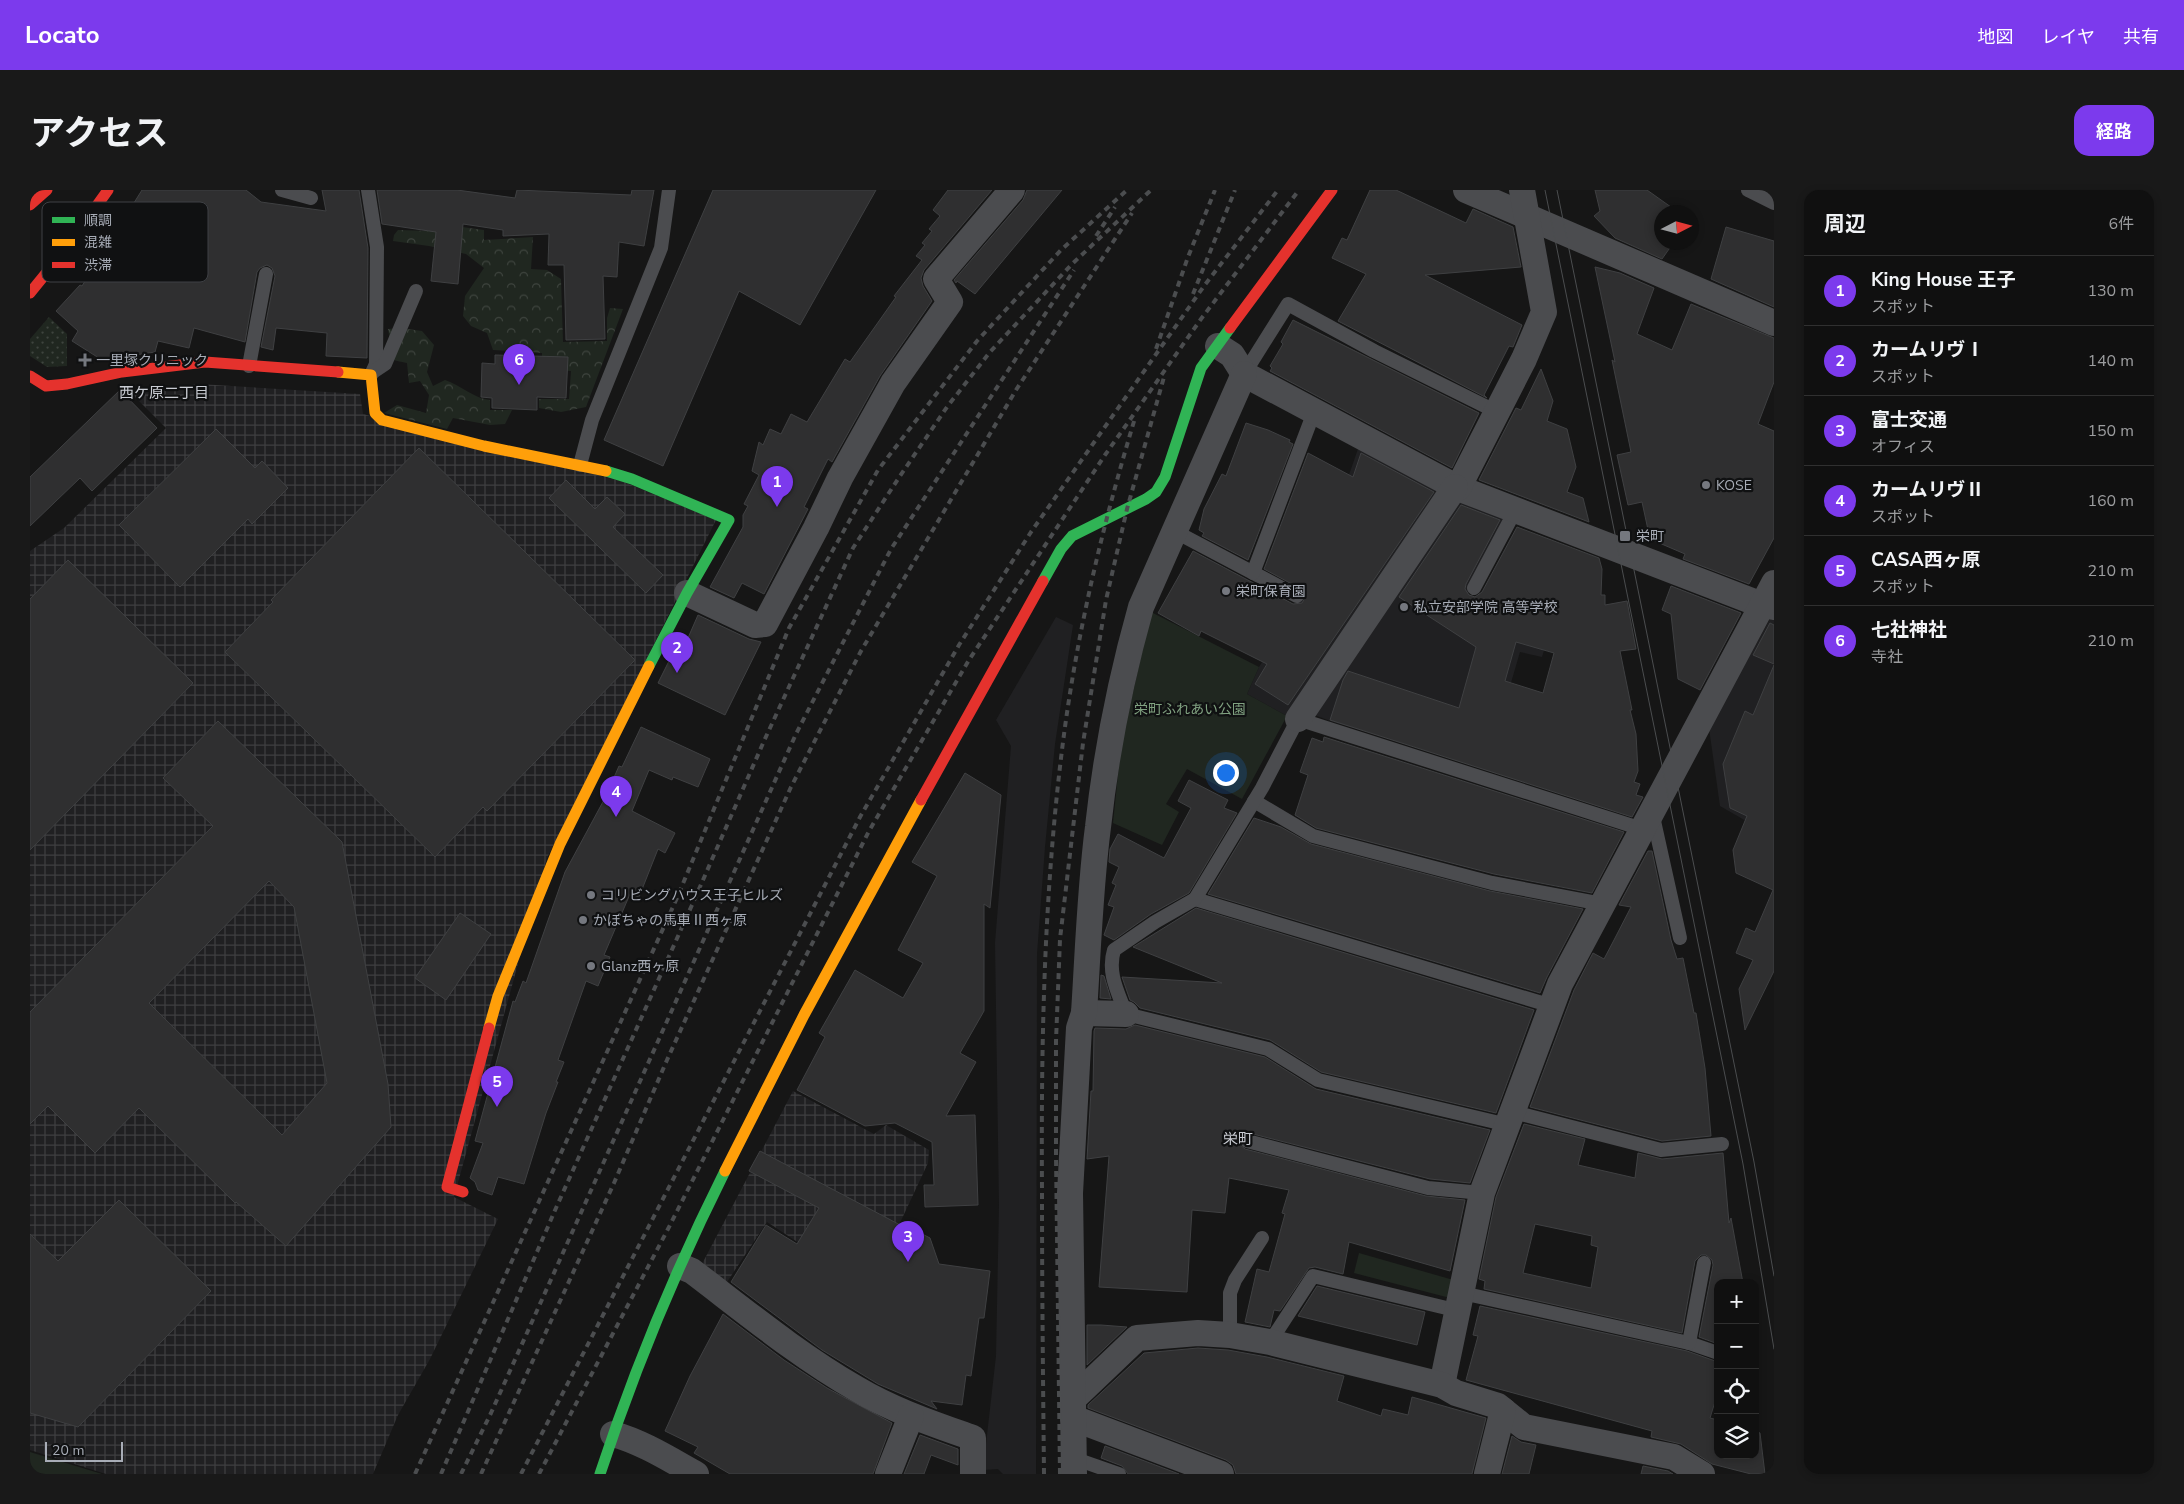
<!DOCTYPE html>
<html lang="ja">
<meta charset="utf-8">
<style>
:root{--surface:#101010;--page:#191919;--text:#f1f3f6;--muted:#9c9d9f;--line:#303030;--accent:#7c3aed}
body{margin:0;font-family:"Nunito Sans","Noto Sans JP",sans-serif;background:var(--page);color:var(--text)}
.controls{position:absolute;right:15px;bottom:15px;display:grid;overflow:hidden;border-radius:10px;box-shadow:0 2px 8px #0003}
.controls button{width:45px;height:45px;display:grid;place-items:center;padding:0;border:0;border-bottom:1px solid var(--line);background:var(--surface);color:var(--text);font:25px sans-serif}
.compass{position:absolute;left:1624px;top:15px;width:45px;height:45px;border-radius:50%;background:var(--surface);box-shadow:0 2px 8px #0003;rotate:84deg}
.scale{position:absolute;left:15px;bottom:12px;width:78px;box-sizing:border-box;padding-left:5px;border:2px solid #a8adb7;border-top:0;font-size:14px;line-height:18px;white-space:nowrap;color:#a8adb7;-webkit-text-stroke:4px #101112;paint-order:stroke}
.you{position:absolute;left:1195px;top:582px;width:18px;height:18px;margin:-12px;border:4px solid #fff;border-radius:50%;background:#1a73e8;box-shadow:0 0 0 8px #1a73e833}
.badge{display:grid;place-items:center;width:32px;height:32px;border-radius:50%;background:var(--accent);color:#fff;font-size:16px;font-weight:700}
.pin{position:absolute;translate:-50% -41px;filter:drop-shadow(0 1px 2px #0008)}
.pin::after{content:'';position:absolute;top:26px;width:18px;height:15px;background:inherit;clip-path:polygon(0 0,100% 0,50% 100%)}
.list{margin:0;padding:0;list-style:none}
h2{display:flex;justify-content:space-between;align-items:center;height:65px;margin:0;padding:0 20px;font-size:21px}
h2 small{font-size:16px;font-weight:400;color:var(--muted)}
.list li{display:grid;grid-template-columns:32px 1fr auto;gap:15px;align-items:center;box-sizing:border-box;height:70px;padding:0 20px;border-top:1px solid var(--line)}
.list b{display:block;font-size:19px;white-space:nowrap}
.list p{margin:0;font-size:16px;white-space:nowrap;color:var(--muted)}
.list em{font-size:16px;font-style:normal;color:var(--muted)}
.icon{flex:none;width:28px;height:28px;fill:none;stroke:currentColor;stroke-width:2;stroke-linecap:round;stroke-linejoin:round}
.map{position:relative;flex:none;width:1744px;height:1284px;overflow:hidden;border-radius:15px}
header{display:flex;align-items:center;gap:30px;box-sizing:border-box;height:70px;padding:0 25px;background:var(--accent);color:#fff}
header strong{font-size:24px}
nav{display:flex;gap:28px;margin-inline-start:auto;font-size:18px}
.intro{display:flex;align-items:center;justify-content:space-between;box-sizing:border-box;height:120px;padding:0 30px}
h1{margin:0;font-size:35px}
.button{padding:12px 22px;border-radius:15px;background:var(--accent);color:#fff;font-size:18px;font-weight:700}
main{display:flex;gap:30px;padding:0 30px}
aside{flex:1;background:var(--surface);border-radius:15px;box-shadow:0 2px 8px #0003}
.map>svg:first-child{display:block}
.built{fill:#202022}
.industrial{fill:url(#industrial-grid)}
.grass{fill:url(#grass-dots)}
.forest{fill:url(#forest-crowns)}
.green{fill:#202720}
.building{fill:#2f2f30;stroke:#3f4042;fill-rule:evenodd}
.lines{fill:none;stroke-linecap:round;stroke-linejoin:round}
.lane{stroke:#4b4c4f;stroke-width:14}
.street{stroke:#4b4c4f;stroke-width:26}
.fast{stroke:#30b455;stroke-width:11}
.slow{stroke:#ff9f0a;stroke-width:11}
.jam{stroke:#e5322d;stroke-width:11}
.tram{stroke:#4b4d4f;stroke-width:1}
.rail{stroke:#4b4d4f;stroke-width:4;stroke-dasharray:6 5;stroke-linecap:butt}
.poi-dot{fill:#75787f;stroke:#101112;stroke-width:2}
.labels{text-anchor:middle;stroke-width:4.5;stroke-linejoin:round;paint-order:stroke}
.poi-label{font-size:14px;fill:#a8adb7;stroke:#101112;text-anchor:start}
.park-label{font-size:14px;fill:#80a180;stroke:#101112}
.neighbourhood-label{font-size:15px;fill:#c9ccd3;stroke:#101112}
.key{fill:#101112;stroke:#3e4044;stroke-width:1}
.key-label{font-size:14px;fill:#a8adb7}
</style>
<header>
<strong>Locato</strong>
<nav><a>地図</a><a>レイヤ</a><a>共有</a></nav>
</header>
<div class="intro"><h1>アクセス</h1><a class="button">経路</a></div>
<main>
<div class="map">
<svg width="1744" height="1284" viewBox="0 0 1744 1284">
<defs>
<pattern id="industrial-grid" width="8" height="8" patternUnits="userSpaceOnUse" patternTransform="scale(1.25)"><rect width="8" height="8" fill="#202022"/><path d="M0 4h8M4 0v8" fill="none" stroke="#3e3e40"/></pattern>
<pattern id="grass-dots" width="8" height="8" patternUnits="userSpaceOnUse" patternTransform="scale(1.25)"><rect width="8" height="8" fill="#202720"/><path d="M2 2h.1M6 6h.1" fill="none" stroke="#3e443e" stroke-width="1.8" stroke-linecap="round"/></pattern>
<pattern id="forest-crowns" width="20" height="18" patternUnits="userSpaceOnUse" patternTransform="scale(1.25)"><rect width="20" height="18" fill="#202720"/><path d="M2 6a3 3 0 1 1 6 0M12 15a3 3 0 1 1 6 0" fill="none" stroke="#3e443e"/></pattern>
</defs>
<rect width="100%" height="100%" fill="#161616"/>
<g class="built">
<path d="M1329,256L1472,326L1474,334L1438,404L1523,431L1512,467L1490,462L1456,578L1303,532L1263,517L1257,526L1217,504L1229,477L1281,394Z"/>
<path d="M1026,427L1043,435L1025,554L1015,657L1007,764L1006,1284H973L968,1279L953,1280L966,1166L969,1015L965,753L981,556L966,530Z"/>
<path d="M1741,427L1744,428V647L1690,616L1679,538Z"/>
</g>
<g class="industrial">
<path d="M169,194L330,204L333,224L594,292L686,330L517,668L424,1007L468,1029L400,1169L368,1225L343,1284H76L0,1260V361L34,338L136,238L100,202Z"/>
<path d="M763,901L844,944L856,935L899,960L898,973L839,1099L737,1032L695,1095L675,1081L673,1072Z"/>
</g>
<path class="grass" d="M19,127L37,144V176L17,177L0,166V149Z"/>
<g class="forest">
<path d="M432,37L454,40V50L503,47L501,79L517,80L531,89L533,152L577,151V128L580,118L593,119L556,217L531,222L509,218V209H539L541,181L512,179V163L463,160L457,143L441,136L433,126L435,106L454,78L436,64L399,56L363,51L364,45L368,40L431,42Z"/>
<path d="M370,138L392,141L404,155L397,182L403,196L415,190C430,195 445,209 460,210V220H482L475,234L460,235L423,228L417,239L354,223L367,215L396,223L399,205L390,191L379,193L377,173L363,170L358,139Z"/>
</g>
<g class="green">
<path d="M1121,422L1229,477L1217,504L1257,526L1212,609L1157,579L1136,614L1149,622L1132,655L1083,633L1091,556Z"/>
<path d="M1329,1063L1427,1091L1424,1109L1324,1083Z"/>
<path d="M0,1262L72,1284H0Z"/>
</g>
<g class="building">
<path d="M112,0H216L231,12L296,21L292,0H329L338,58L337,168L296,166L297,143L246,138L243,160L231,157L245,86L242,78L237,75L230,78L227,82L215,152L164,138L159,158L128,151L125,162L72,170L42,151L48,141L26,121L50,95L52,96Z"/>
<path d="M347,0H427L485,8L487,0L601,5L602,0H624L614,56L589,52L587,87L573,86L575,149L536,150L534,75H518L519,44L473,46V40L433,34L428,94L401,91L406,42L352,34Z"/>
<path d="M683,0H846L770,135L709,101L633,276L574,250Z"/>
<path d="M918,0H962L894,80L891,88L893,96L902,111L850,186L802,272L798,269L774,317L778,319L734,404L712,393L704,408L680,397L713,337V325L718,316L714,314L729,285L722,281L729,252L733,255L740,239L751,244L761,224L777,232L815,169L820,172L866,107L864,106L892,70L886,66L895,55L892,53L902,41L899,39L910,26L903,20Z"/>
<path d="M997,0H1032L945,104L927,91L926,93L924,90L993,10Z"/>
<path d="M1340,0H1366L1436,33L1443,19L1483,37L1491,77L1395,85L1492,135L1483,157L1479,156L1454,205L1457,208L1308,131L1336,84L1302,68L1312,48L1317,50Z"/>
<path d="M1565,0H1617L1648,22H1632V52H1644L1632,69L1585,48L1564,26L1570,21Z"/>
<path d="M1696,37L1744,51V117L1681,89Z"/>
<path d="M1565,77L1590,83L1624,98L1607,144L1642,160L1661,114L1744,148V192L1728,234L1744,241V348L1719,394L1653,369L1655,364L1620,349L1612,312L1598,315L1587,265L1601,262L1582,170L1585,172Z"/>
<path d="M1263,130L1449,223L1422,278L1240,181L1242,178L1240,176L1253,154L1251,152Z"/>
<path d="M465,165L538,167L536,208L507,207V220L462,218V208L451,207L452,173L465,174Z"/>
<path d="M1511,179L1523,211L1517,231L1537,239L1546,277L1537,302L1553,308L1559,332L1449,290L1486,218L1491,220Z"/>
<path d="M90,200L127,238L62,301L50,288L0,336V287Z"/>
<path d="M1216,233L1238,240L1260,250L1259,252L1263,254L1218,370L1172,346L1174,343L1169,340L1174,319L1192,284L1196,286Z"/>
<path d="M186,239L225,278L232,271L258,298L222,334L218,329L150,397L89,335Z"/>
<path d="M389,258L605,470L457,621L453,617L405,667L195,462L243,412L241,410Z"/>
<path d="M1278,263L1323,287L1331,263L1404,302L1258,515L1225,494L1237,474L1171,441L1169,446L1128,423L1163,361L1263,414L1272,413L1276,406L1271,399L1234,379Z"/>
<path d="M536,290L565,319L577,307L595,324L583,337L633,385L616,403L519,308Z"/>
<path d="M1431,315L1470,330L1436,394L1435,399L1439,405L1445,407L1452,402L1487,337L1569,368L1572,379L1571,405H1575V415L1597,411L1606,459L1590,461L1602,520H1600L1606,544L1608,581L1604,592L1610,594L1606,605L1613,607L1602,627L1300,530L1313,490L1318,481L1429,518L1446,457L1369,407ZM1486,452L1524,463L1513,503L1475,491Z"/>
<path d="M38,370L163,493L0,660V409Z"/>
<path d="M1641,396L1711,423L1670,500L1648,489L1641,424L1632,420Z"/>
<path d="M668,425L719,449L731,452L695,525L628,493L644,461L651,464Z"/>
<path d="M1740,433L1744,435V474L1723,465Z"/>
<path d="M1744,475V781L1715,840L1709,799L1723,770L1706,763L1716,738L1725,742L1743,700L1706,683L1703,660L1717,626L1700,618L1693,574L1715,521L1723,525Z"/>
<path d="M188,531L312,652L358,894L361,937L256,1056L206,1012L205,1013L109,918L65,963L18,916L0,934V822L183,636L133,588ZM239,691L264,717L297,893L252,945L119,813Z"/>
<path d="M611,537L680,569L668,597L643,587L642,590L619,580L602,621L645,643L635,663L628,659L609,707L600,704L574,765L580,767L568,796L556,791L528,870L534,872L526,892H528L516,923L494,994L468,987L462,1005L448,1000L445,992L440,988L453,953L445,951L483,811L485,812L493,791L496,793L535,682L575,608L589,576L592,577Z"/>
<path d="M1294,547L1594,642L1562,703L1464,684L1286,638L1265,625L1278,585L1270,582L1282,548L1293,552Z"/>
<path d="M935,583L971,605L960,718L954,714V821L930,863L946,872L916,926L945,925L948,1015L895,1017L894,995H904L902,952L865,933L835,936L767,900L795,847L789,843L825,780L873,808L893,773L868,760L907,686L882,672Z"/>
<path d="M1159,590L1198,610L1194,618L1207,623L1159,703L1121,724L1084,750L1074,745L1084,717L1078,715L1086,695L1082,693L1089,677L1079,672L1080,659L1088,644L1134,668L1161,618L1148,611Z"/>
<path d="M1224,628L1251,637L1281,654L1460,701L1553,719L1517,787L1510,803L1178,704Z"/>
<path d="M1618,661H1622L1641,750L1647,769L1653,768L1664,823H1666L1675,878L1681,946L1632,951L1500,917L1544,800L1563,763L1574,769L1584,750L1601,717L1589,715Z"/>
<path d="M1166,718L1504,820L1466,923L1291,882L1240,850L1110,818L1104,812L1100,810L1092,787L1192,793L1103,757Z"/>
<path d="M430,723L461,744L416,810L385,788Z"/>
<path d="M1071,785L1074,786L1081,809L1070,808Z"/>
<path d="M1105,835L1235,867L1286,899L1460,940L1440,993L1400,989L1219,943H1214L1209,948V954L1215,959L1396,1006L1435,1010L1420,1081L1319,1052L1313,1084L1285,1077L1279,1078L1250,1121L1244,1120L1240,1137L1215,1132L1227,1079L1239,1082L1255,1024L1252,1023L1259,1000L1199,988L1195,1023L1162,1020L1157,1102L1069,1097L1079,966L1057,969L1061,901H1063L1064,841L1065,838L1096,839Z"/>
<path d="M1494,934L1555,949L1548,975L1605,988L1608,963L1632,969L1693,963L1699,1033L1701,1028L1713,1093H1688V1154L1669,1147L1683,1075L1682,1070L1676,1065H1671L1665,1071L1652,1143L1454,1099L1455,1091L1449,1089L1466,1007ZM1505,1034L1562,1046L1561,1055L1568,1057L1561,1098L1493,1083Z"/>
<path d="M730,961L874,1037L875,1035L900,1048L909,1074L960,1081L954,1128H949L941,1186L936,1185L932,1215L901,1211L907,1219L848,1194L792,1160L701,1092L736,1035L767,1054L789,1018L719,981Z"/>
<path d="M89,1010L181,1101L48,1237L0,1223V1044L28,1071Z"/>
<path d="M1287,1096L1395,1122L1387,1155L1268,1126Z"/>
<path d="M1450,1116L1657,1161L1688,1172V1202L1680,1228L1688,1230V1265H1725V1241L1730,1243L1735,1284H1721L1682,1274L1651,1254L1621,1247L1622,1241L1436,1190L1448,1146L1443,1145Z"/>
<path d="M693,1124L754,1170L797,1198L862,1233L843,1284H700L664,1263L668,1257L635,1241L660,1186Z"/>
<path d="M1057,1135H1071L1097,1137L1057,1175Z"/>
<path d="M1168,1158L1198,1160L1237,1167L1314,1186L1307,1211L1351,1226L1353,1219L1378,1225L1382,1207L1456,1228L1442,1284H1206L1203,1275L1196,1270L1058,1218V1215L1114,1163Z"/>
<path d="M890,1245L928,1259V1275L901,1265L894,1284H874Z"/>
<path d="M1482,1246L1491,1252L1506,1255L1499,1284H1472Z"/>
<path d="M1075,1256L1149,1284H1098L1092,1276L1071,1268Z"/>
<path d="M1613,1276L1638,1281L1643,1284H1611Z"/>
</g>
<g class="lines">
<g class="lane">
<path d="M252,0L281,8"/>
<path d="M338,0L347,57L346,174L341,185"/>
<path d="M1718,0L1744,13"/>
<path d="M219,176L236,84"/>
<path d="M343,182L355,174L386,101"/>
<path d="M1214,184L1258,114L1344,161L1467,222"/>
<path d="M550,275L562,230L631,58L639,0"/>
<path d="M1144,341L1267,406"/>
<path d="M1223,383L1284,222"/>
<path d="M1444,398L1485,321"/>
<path d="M1224,611L1283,646L1462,693L1572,714"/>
<path d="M1622,622L1650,748"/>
<path d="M1165,709L1522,816"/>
<path d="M1483,922L1631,960L1692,954"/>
<path d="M1478,935L1288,890L1238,859L1096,824C1088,802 1077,783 1084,760L1125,732L1165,709L1232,598L1268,529L1612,639"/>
<path d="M1217,951L1398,998L1452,1003"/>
<path d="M1432,1103L1659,1153L1688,1163"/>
<path d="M1200,1145V1103L1205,1090L1232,1048"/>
<path d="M1240,1152L1283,1086L1429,1121"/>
<path d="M1659,1153L1674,1073"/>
<path d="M1043,1268L1089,1284"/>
</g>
<g class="street">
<path d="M1436,0L1744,133"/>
<path d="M1188,156L1202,165L1214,184L1428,298L1732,415L1744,417"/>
<path d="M1428,298L1494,169L1514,122L1492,0"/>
<path d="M657,403L725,435L735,434L786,338L810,288L863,193L920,112L906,89L982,0"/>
<path d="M1268,529L1425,297"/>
<path d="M1054,823L1096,824"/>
<path d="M650,1076L662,1081C716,1122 768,1165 827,1199C864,1221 904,1234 943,1248V1284"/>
<path d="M1412,1195L1452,1003L1530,794L1744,393"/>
<path d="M1043,1209L1107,1148L1168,1143L1200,1145L1240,1152L1412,1195L1426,1203L1468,1216L1494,1237L1644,1267L1672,1284"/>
<path d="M1043,1228L1191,1284"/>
<path d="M583,1244C612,1252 639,1269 666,1284"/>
<path d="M858,1284L881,1226"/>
<path d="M1044,1284L1040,1003L1049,838L1054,823C1058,761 1060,698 1068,637C1076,563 1091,488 1111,417L1214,184"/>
<path d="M1457,1284L1473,1220"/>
</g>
<g class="fast">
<path d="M576,281L602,289L699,330L657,403L619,476"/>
<path d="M1013,391L1031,359L1042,346L1116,309L1126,302L1135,287L1171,178L1200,138"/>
<path d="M570,1284C604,1180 646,1079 695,981"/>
</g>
<g class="slow">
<path d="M308,182L341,185L345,223L352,230L454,256L576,281"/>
<path d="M459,838L468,806L530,654L619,476"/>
<path d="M695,981L774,825L891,610"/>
</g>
<g class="jam">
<path d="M0,15L17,0"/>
<path d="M0,103L35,60L78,0"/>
<path d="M1200,138L1302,0"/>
<path d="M0,186L16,196L37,194L92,182L175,172L308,182"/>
<path d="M891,610L1013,391"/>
<path d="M433,1002L417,997L459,838"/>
</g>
<g class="tram">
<path d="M1515,0L1713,974L1744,1159"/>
<path d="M1527,0L1724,972L1744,1086"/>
</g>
<g class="rail">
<path d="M1066,46L1085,17"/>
<path d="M1163,104L1205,0"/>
<path d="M1126,159L1158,67L1185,0"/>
<path d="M385,1284L647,708L759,438L848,280L947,151L1031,60L1097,0"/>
<path d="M411,1284L526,1018L662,715L734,551L823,358L868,289L917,217L960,162L1042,74L1121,0"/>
<path d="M431,1284L461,1223L766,544L861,359L1044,80"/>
<path d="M451,1284L584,993L637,870L761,597L831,461L986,200L1102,23"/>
<path d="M491,1284L830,627L929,455L1001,342L1174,96L1248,0"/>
<path d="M509,1284L638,1039L839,641L939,470L1075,265L1171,129L1269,0"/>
<path d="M1014,1284C1013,1189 1012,1095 1012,1000C1011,850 1014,701 1033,552C1047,442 1073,334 1105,228"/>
<path d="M1030,1284L1026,966V851L1030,749L1053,553L1076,410L1097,319L1134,187"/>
</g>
</g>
<g class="poi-dot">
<path d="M52.5 162.5h5v5h5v5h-5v5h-5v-5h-5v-5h5z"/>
<circle cx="1676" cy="295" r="5"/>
<rect x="1589" y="340" width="12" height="12" rx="2.5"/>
<circle cx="1196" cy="401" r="5"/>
<circle cx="1374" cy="417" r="5"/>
<circle cx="561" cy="705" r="5"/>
<circle cx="553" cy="730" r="5"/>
<circle cx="561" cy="776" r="5"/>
</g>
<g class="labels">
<g class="poi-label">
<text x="66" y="175">一里塚クリニック</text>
<text x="1686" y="300">KOSE</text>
<text x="1606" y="351">栄町</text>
<text x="1206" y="406">栄町保育園</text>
<text x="1384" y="422">私立安部学院 高等学校</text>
<text x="571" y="710">コリビングハウス王子ヒルズ</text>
<text x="563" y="735">かぼちゃの馬車Ⅱ西ヶ原</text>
<text x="571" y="781">Glanz西ヶ原</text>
</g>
<g class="park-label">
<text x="1160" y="524">栄町ふれあい公園</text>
</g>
<g class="neighbourhood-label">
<text x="134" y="208">西ケ原二丁目</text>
<text x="1208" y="954">栄町</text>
</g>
</g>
<rect x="12" y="12" width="166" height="80" rx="8" class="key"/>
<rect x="22" y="27" width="23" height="6" fill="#30b455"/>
<rect x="22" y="49" width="23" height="7" fill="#ff9f0a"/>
<rect x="22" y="72" width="23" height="6" fill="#e5322d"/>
<g class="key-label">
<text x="54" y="35">順調</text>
<text x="54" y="57">混雑</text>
<text x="54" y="80">渋滞</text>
</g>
</svg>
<div class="controls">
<button>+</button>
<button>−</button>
<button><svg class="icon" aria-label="locate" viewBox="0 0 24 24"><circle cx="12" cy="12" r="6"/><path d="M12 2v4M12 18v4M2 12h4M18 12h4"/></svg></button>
<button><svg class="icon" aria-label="layers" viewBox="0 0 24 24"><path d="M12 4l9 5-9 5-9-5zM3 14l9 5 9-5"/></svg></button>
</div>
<svg class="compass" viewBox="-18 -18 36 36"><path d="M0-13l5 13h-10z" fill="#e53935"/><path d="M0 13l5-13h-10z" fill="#9c9d9f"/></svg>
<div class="scale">20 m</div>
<div class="you"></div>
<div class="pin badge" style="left:747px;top:317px">1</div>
<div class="pin badge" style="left:647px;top:483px">2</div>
<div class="pin badge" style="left:878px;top:1072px">3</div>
<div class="pin badge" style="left:586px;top:627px">4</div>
<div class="pin badge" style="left:467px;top:917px">5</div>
<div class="pin badge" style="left:489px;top:195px">6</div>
</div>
<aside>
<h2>周辺<small>6件</small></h2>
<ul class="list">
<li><span class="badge">1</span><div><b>King House 王子</b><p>スポット</p></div><em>130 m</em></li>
<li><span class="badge">2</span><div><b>カームリヴⅠ</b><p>スポット</p></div><em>140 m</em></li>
<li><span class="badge">3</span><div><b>富士交通</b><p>オフィス</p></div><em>150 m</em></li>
<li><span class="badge">4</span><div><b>カームリヴⅡ</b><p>スポット</p></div><em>160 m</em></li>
<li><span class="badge">5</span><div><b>CASA西ヶ原</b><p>スポット</p></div><em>210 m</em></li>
<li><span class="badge">6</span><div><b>七社神社</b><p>寺社</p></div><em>210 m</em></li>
</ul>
</aside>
</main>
